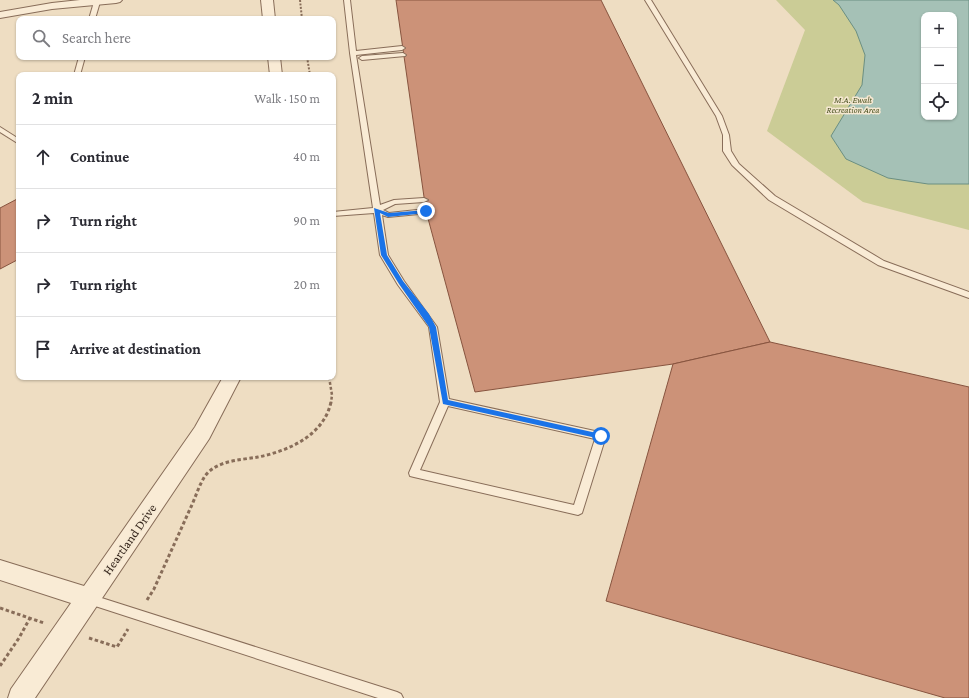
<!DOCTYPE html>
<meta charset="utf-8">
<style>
:root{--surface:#fff;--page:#f7f7f7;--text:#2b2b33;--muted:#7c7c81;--line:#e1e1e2}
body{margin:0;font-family:"Crimson Pro",serif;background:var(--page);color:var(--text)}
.controls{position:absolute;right:12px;top:12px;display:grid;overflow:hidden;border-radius:8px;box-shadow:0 1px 3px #0004}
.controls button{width:36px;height:36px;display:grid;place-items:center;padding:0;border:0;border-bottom:1px solid var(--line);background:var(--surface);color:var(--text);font:20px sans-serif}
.stop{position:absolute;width:12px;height:12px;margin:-9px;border:3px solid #1a73e8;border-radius:50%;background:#fff}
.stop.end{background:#1a73e8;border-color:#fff;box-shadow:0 1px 4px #0008}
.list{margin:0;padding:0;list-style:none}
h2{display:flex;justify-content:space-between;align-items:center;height:52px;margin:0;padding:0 16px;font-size:17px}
h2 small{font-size:13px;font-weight:400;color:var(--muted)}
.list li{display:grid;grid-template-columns:26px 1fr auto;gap:12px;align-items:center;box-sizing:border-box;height:64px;padding:0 16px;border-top:1px solid var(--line)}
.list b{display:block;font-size:15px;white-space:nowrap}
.list em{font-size:13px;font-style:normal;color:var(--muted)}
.icon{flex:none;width:22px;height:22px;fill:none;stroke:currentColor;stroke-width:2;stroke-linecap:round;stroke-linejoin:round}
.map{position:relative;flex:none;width:969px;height:698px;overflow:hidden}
.search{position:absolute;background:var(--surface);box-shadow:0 1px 3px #0004;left:16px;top:16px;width:320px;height:44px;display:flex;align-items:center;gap:10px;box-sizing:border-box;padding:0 14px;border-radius:8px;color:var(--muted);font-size:15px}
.panel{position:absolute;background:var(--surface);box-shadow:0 1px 3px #0004;left:16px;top:72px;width:320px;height:308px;border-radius:8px}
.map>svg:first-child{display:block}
.green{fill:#cbcc96;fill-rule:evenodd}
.water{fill:#a5c1b6;stroke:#6b8f82;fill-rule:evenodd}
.building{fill:#cc9278;stroke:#87543f}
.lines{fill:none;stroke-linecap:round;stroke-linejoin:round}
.lane-casing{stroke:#886d59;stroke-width:2}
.street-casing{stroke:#886d59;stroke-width:2}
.path-far2{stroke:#886d59;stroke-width:2;stroke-dasharray:2 1.5;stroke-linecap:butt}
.path-far1{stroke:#886d59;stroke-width:2.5;stroke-dasharray:3 2;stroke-linecap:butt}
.path{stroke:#886d59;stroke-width:3;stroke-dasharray:3.5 2.5;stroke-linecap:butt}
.lane{fill:#f9ebd5;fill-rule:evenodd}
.street{fill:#f9ebd5;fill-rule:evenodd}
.route{fill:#1a73e8}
.labels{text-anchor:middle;stroke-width:3;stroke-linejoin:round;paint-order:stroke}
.far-park-label{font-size:9px;font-style:italic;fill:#4d5424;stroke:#f5e8d2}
.near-street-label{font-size:13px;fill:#38281e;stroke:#f5e8d2}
</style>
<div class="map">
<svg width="969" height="698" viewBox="0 0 969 698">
<rect width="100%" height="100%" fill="#eeddc2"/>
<path class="green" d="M776,0H969V230L863,202L767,131L805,30ZM924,15H954V117H924Z"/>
<path class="water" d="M833,0H969V184H928L888,178L846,159L831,136L862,85L865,55L856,31L839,5ZM924,15H954V117H924Z"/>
<g class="building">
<path d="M396,0H601L770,342L673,364L475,392L426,211Z"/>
<path d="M19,198V259L0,269V208Z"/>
<path d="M770,342L969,387V698H945L606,601L673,364Z"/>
</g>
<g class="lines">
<defs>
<g id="lane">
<path d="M97,0L100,2L95,19H89L94,2Z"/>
<path d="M344,0H350L356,51L402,46L405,48L402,50L356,55L380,205L394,200L424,198L428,200L424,202L395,204L383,210L389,213L426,209H429V213L388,217L382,215L388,255L404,281L437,327L449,399L604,433L606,436L582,513L578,515L414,477L410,476L409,473L440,402L429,327L398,285L380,255L374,213L333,216V212L373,208L350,53ZM448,406L595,439L574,505L420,470Z"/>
<path d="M645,0H651L722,116L729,135L731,151L739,164L775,196L884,261L969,292V298L878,265L769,200L732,165L723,151V135L716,116Z"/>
<path d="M403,53L406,55L405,56L362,60L359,58L362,56Z"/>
<path d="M79,57H85L80,75H74Z"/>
<path d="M0,127L19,139V144L0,132Z"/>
<path d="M89,594L397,692L401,694L403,698H378L89,604L85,603L83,599L85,595Z"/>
</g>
<g id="street">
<path d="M80,0H122L120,2L116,3L52,9L0,18V12L52,3Z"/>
<path d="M261,0H273L275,19H263Z"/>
<path d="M268,57H280L282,75H270Z"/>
<path d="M223,377H241L209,439L35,698H8L11,689L71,603L0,580V560L84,586L195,427Z"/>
</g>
</defs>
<use href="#lane" class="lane-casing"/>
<use href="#street" class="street-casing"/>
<g class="path-far2">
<path d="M300,0L302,19"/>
<path d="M307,57L310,75"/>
</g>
<path class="path-far1" d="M329,377L332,395L331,403"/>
<g class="path">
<path d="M147,600L154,589C166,562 178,536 190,509C195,499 199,485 205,476C217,460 241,460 258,457C289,451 324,435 331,402"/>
<path d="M0,608L44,623"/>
<path d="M89,638L117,647L128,629"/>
<path d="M0,666L19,638L30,618"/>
</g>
<use href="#lane" class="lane"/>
<use href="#street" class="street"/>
</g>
<path class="route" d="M374,208L389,213L426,210L429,211L426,213L388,217L380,213L387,255L403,281L429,314L436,327L448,400L601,434L604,436L603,439H601L443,404L429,327L399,284L381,255Z"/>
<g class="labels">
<g class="far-park-label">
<text x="853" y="103">M.A. Ewalt<tspan x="853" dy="10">Recreation Area</tspan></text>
</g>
<g class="near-street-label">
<text transform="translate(129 539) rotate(-55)" y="5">Heartland Drive</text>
</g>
</g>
</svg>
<div class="controls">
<button>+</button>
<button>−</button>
<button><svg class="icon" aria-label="locate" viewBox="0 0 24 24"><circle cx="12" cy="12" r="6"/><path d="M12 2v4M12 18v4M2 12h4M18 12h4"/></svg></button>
</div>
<div class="stop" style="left:601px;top:436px"></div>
<div class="stop end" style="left:426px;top:211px"></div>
<div class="search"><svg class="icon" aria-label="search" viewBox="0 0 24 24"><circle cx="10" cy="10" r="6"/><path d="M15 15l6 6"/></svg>Search here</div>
<section class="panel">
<h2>2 min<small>Walk · 150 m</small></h2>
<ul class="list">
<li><svg class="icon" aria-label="ahead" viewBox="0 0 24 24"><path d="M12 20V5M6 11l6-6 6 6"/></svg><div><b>Continue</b></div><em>40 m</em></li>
<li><svg class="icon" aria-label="right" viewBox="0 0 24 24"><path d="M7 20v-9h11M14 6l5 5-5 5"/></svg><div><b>Turn right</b></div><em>90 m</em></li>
<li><svg class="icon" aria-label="right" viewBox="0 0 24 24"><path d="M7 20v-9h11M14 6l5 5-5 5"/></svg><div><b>Turn right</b></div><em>20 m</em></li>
<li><svg class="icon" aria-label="arrive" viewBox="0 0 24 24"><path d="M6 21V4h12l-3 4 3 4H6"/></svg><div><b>Arrive at destination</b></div></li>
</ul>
</section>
</div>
